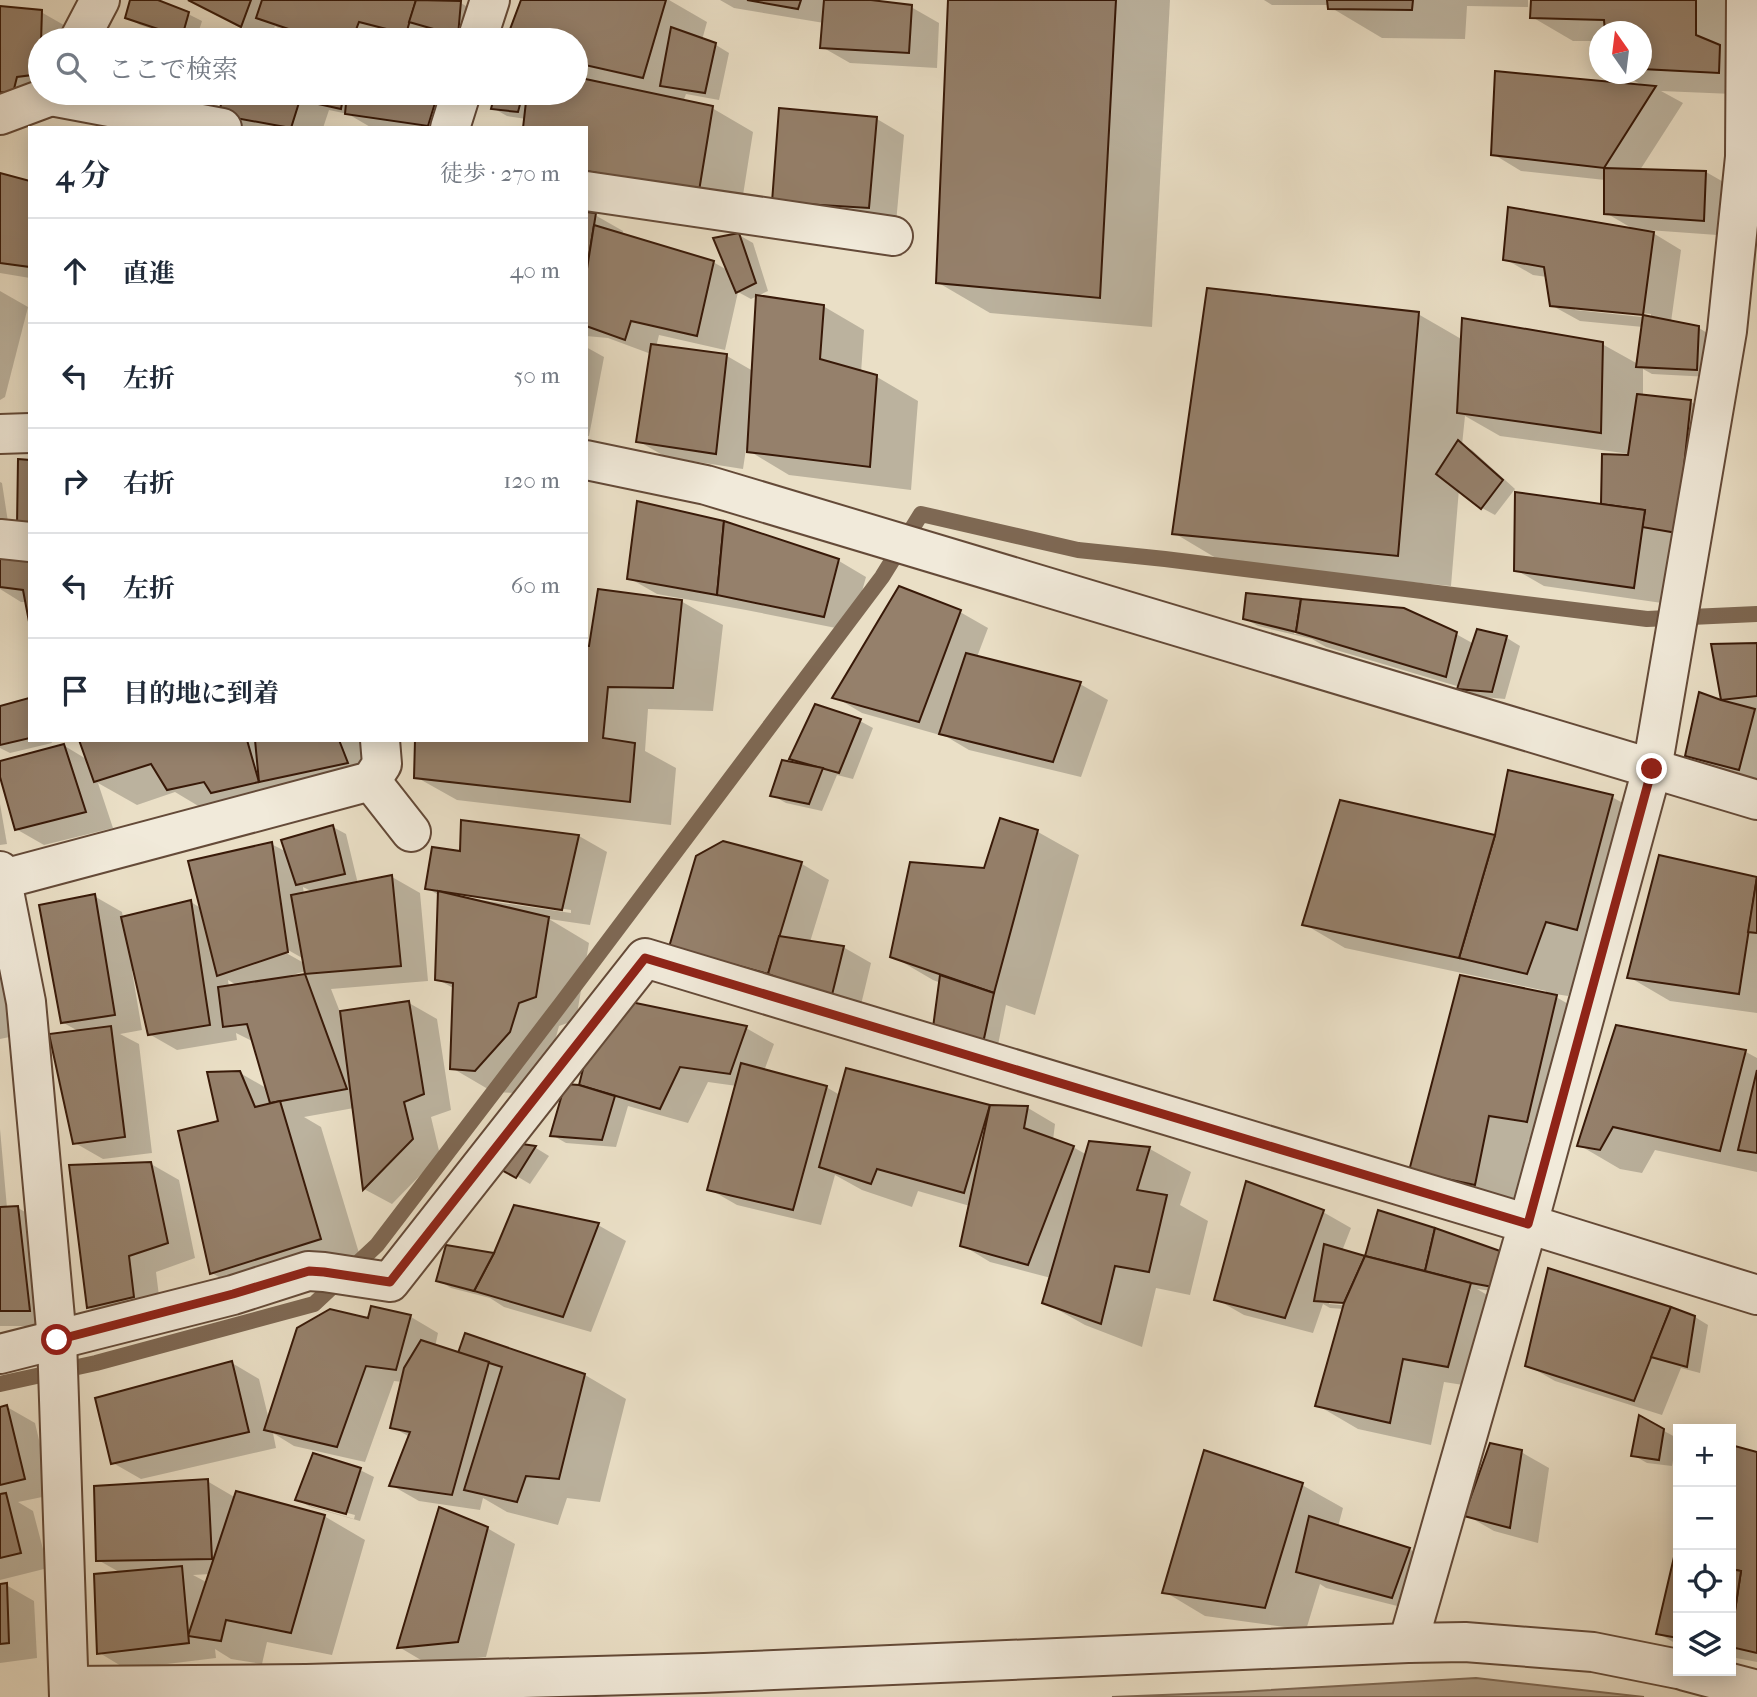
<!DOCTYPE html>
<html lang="ja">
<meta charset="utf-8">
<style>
:root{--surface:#fff;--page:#f6f6f7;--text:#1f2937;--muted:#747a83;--line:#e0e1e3}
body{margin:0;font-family:"IM FELL French Canon","Noto Serif JP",serif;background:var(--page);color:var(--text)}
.controls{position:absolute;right:21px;bottom:21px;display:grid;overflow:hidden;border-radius:0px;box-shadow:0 4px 18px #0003}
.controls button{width:63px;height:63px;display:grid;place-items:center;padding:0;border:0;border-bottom:2px solid var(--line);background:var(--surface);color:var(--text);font:35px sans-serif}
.compass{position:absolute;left:1589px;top:21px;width:63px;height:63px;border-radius:50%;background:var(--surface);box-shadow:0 4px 18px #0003;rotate:346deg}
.stop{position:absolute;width:21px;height:21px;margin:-16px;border:5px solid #8f2418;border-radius:50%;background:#fff}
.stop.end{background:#8f2418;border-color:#fff;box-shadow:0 2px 7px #0008}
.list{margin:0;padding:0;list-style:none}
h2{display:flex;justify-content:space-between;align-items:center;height:91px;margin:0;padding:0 28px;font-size:30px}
h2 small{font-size:23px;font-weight:400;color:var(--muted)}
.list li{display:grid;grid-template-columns:46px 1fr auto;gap:21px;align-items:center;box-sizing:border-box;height:105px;padding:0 28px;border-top:2px solid var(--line)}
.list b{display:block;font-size:26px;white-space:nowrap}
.list em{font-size:23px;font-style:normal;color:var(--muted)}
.icon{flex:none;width:38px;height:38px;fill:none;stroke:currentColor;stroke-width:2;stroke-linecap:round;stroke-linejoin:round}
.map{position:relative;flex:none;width:1757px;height:1697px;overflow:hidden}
.search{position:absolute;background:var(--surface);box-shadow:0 4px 18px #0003;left:28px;top:28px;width:560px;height:77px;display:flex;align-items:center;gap:18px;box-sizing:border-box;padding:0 24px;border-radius:38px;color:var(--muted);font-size:26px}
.panel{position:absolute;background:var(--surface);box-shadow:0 4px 18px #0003;left:28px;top:126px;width:560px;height:616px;border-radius:0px}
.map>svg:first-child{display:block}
.water{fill:#ad9c85;stroke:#7e6853;stroke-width:2}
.shadow{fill:#0003;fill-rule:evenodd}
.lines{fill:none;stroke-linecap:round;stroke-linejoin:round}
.stream{stroke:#7e6853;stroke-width:16}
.building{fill:#95806b;stroke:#381908;stroke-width:2}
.minor-casing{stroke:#644a38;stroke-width:42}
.minor{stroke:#f1eada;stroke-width:38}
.route{stroke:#8f2418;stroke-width:9}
</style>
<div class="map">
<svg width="1757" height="1697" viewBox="0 0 1757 1697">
<rect width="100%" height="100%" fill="#eadfc6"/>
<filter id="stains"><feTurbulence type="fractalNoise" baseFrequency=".00286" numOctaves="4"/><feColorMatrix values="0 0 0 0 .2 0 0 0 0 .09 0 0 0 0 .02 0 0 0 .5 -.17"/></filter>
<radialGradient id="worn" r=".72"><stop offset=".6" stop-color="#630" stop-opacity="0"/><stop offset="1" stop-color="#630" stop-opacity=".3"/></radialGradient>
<path class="water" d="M1476,1678L1644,1697H1112L1238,1692Z"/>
<g class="shadow">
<path d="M132,0H153L188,14L202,21L196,40H186L140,25L127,17Z"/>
<path d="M188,0H449L461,3L474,11L463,40L438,33L436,40H399L387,37L386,40H308L286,33L275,26L269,40H267Z"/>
<path d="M523,0H669L707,22L702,40L716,45L729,53L719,100L686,94L683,102L712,108L753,132L740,214L586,186V128L507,116L493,108L496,93H576V40H508Z"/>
<path d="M720,0H858L911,7L939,23L937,68L850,63L822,47L824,23L734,8Z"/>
<path d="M949,0H1170L1152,327L990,313L937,282Z"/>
<path d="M1264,0H1528V7L1467,6L1465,39L1382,38L1330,7L1329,5H1272Z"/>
<path d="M1533,0H1736L1757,95L1661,91L1683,103L1640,170L1706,172L1734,188L1731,236L1648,230L1681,250L1671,322L1699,328L1712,336L1710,377L1652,374L1643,369V396L1691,402L1718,418L1704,547L1670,542L1662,603L1544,586L1516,570L1602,506L1630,457V454L1500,436L1465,416L1462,445L1472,450L1515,489L1495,515L1482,508L1459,489L1451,586L1226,564L1174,533L1418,314L1463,340L1602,344L1638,364L1643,327L1580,321L1551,305L1547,277L1533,275L1505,259L1635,230L1606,213L1605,180L1521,171L1493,154L1644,86L1622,74H1642V32H1600V41H1573L1532,17ZM1575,307L1651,314V318L1575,310Z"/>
<path d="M0,8L41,12L69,28V40H40V93L0,103Z"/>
<path d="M161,93H221L214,119L159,100Z"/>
<path d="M225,93H458L460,128H372L348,114L329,110L323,128H244L221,114Z"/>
<path d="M877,119L904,135L896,223L774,201Z"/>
<path d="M0,175L30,183V278L0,273Z"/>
<path d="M586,214L595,215L623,231L622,236L713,262L729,271L739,235L753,243L768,291L751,299L738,292L725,350L659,335L656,347L727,356L753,371L823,306L864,330L861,373L877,377L918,401L911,490L789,475L746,449L743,469L666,457L638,441L651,354L608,338L586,336Z"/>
<path d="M0,291L28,307L5,397L0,400Z"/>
<path d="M586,347L604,357L589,436H586Z"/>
<path d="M0,482L2,483L10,535L0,537Z"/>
<path d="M724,522L839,561L866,577L851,631L746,610L657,594L629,578Z"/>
<path d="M0,560L30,562L27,602H21L0,589Z"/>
<path d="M1248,595L1404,610L1456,634L1474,644L1478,631L1507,638L1520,646L1505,699L1473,696L1460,687L1326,647L1312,639L1258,626L1244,618ZM1299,604H1302L1297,634H1294Z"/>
<path d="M679,600L723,625L713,711L648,709L645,751L676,768L671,825L457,800L416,777L586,740V647Z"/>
<path d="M960,612L988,628L977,657L1080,684L1108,700L1081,777L969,750L947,737L862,713L835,697Z"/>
<path d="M1713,645H1757V782L1715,771L1687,755L1723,703Z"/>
<path d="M29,700L30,740H51L52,743L10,753L0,748V708Z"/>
<path d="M860,721L873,728L853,779L837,775L822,811L786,803L772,795L804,765L792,758Z"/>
<path d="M81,740H360L374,779L210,813L175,792L137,805L98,783L113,828L44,845L16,829L0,771V763L63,745L88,760Z"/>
<path d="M1612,797L1653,820L1588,945L1568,996L1549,993L1598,1021L1568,1144L1529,1139L1516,1207L1411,1170L1545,995L1546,991L1345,948L1304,924L1497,837Z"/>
<path d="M0,804L7,844L0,845Z"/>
<path d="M1001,820L1038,832L1079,855L1035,1015L1006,1005L997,1050L947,1042L941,983L933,980L892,956L985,870Z"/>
<path d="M462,822L579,836L607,852L590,925L549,919L589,943L576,1020L559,1026L551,1055L517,1093L493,1092L452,1068L455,989L437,979L440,896L427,888L462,853ZM454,892L571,910V913L454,896Z"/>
<path d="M333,827L346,834L358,884L392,877L420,893L428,981L331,989L340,1012L409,1003L437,1019L451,1110L431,1117L440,1155L392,1204L364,1189L354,1108L304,1117L321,1127L362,1263L253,1297L212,1273L240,1073L268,1089L254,1042L236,1033L237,1040L177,1050L149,1034L135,971H132L142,1030L120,1034L139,1044L152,1153L103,1159L75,1143L80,1032L62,1022L94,896L122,912L123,918L191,902L202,909L271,844L287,852ZM303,887L313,892L304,894ZM281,946L304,959V963L279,949ZM306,971L307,975L293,977L292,975ZM228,980L238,986L229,987Z"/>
<path d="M723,843L802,864L829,880L810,942L843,947L871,963L859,1013L699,962Z"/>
<path d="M1757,879V1013L1670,1001L1629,977Z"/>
<path d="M0,927L29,1033L0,1039Z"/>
<path d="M1618,1027L1746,1052L1757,1058V1172L1655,1150L1642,1173L1620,1169L1579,1145Z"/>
<path d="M746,1028L774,1044L764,1071L826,1087L840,1095L847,1071L990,1106L1028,1108L1055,1124L1053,1140L1073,1147L1087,1155L1090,1143L1150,1149L1191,1172L1180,1205L1208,1221L1190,1295L1156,1288L1142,1347L1085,1325L1044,1302L1051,1278L990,1262L962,1245L970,1206L918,1191L912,1207L862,1190L835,1175L821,1225L737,1205L709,1189L737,1086L708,1082L688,1123L628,1106L616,1147L566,1143L552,1135L581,1087L588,1058Z"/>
<path d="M0,1129L7,1208H18L46,1224L57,1326H0Z"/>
<path d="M516,1145L536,1148L549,1156L530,1184L503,1168Z"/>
<path d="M151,1164L179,1180L195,1258L156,1272L161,1312L116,1323L88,1307Z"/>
<path d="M1323,1212L1351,1228L1342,1251L1367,1258L1379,1212L1499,1253L1513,1260L1506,1293L1477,1289L1511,1309L1489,1389L1444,1382L1431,1445L1358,1429L1317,1405L1344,1309L1330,1308L1323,1304L1313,1333L1244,1315L1216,1299ZM1329,1300L1352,1302V1306L1329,1304Z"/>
<path d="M598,1225L626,1241L591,1332L504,1307L490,1298L451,1288L438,1280L495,1255Z"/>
<path d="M372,1308L411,1317L438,1333L435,1347L459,1355L585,1375L626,1399L600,1502L567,1498L558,1525L507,1512L483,1498L480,1510L419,1501L391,1485L410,1437L392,1427L403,1382L394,1381L365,1462L294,1446L273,1433L276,1448L141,1479L113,1463L232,1363L259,1379L269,1420L369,1320Z"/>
<path d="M1695,1317L1708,1325L1700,1373L1681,1368L1662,1415L1555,1381L1527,1365Z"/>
<path d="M7,1407L35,1423L52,1495L18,1502L33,1511L48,1568L0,1580V1409Z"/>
<path d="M1640,1418L1677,1438L1672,1466L1647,1463L1633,1455Z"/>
<path d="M1731,1447L1757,1454V1662L1731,1657Z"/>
<path d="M1521,1452L1549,1468L1538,1543L1494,1531L1466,1515Z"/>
<path d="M360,1470L374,1477L360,1521L311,1507L297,1500ZM310,1503L355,1515L354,1519L310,1506Z"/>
<path d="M207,1481L236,1498L324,1516L365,1540L332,1655L267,1642L262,1664L231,1659L215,1649L216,1658L126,1669L98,1652L121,1573L98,1560ZM211,1574L208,1583L193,1575Z"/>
<path d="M1302,1485L1343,1508L1338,1527L1409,1549L1437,1565L1421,1612L1326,1588L1320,1584L1306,1630L1205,1616L1165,1592Z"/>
<path d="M487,1528L515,1544L486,1657L426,1663L399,1647Z"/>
<path d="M1678,1549V1645L1658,1633Z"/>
<path d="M0,1585H6L34,1601L37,1658L0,1663Z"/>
</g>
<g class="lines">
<path class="stream" d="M0,1384L96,1363L314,1304L377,1245L561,1004L882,577L921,514L1078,550L1165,559L1647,619L1757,614"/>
</g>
<g class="building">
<path d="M130,0H158L189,12L182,37L125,18Z"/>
<path d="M188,0H251L241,27Z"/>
<path d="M262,0H416L406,34L359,22L352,40H321L256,18Z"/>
<path d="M416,0L461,1L458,36L409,22Z"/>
<path d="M521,0H666L643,78L576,63V40H506Z"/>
<path d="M747,0H801L798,9Z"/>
<path d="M824,0H871L912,5L909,53L820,48Z"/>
<path d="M948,0H1116L1100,298L936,283Z"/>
<path d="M1327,0H1413L1412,10L1328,9Z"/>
<path d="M1531,0H1696V35L1720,45L1719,73L1642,69V32H1605L1604,20L1530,18Z"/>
<path d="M0,6L42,10L40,74L17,77L13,93L0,92Z"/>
<path d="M671,27L716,43L705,93L660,86Z"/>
<path d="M1495,71L1656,86L1604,168L1491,155Z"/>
<path d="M576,77L713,106L699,191L586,171V128H523L527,93H576Z"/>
<path d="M159,93H205L200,113L157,101Z"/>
<path d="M223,93H302L291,128L219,115Z"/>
<path d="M302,93H344L341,109L300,100Z"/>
<path d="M347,93H438L428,126L345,114Z"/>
<path d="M495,93H523L518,112L491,109Z"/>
<path d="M779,108L877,117L869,208L772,202Z"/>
<path d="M1604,168L1706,171L1704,221L1604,214Z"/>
<path d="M0,173L30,181V267L0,263Z"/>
<path d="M1508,207L1654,232L1643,315L1550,306L1544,267L1503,260Z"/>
<path d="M586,212L596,213L586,275Z"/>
<path d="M594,225L714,261L697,336L631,321L625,340L586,326V275Z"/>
<path d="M739,233L756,283L736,293L713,238Z"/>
<path d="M1207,288L1419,312L1398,556L1172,534Z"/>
<path d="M756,295L824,305L820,359L877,375L870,467L747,452Z"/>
<path d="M1643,315L1699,326L1697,370L1636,367Z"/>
<path d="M1462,318L1603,342L1601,433L1457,413Z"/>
<path d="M651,344L727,354L716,454L636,442Z"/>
<path d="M1637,394L1691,400L1677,533L1642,527L1645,510L1601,504L1602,454L1628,455Z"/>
<path d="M1458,440L1503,480L1481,509L1436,474Z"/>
<path d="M18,459L30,460V526H17Z"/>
<path d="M1515,492L1645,510L1634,588L1514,571Z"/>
<path d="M637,501L724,521L717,595L627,579Z"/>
<path d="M724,521L839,559L824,617L717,595Z"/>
<path d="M0,558L30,560V627L23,590L0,587Z"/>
<path d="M899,586L961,610L919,722L832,698Z"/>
<path d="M598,589L682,600L673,688L608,687L603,738L635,743L630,802L414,778L415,740H586V646H589Z"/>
<path d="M1246,593L1301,599L1296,632L1243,619Z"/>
<path d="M1301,599L1404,608L1457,632L1446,677L1296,632Z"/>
<path d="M1477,629L1507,636L1492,692L1457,689Z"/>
<path d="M1757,643V696L1721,700L1711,644Z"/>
<path d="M966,653L1081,682L1053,762L939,734Z"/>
<path d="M1699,692L1721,700L1755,709L1739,770L1685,756Z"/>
<path d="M29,698L30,738L0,745V706Z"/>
<path d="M815,704L861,719L839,773L789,759Z"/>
<path d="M79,740H247L259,782L211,793L204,782L167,790L151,764L94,782Z"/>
<path d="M255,740H339L348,763L259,782Z"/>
<path d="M64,744L86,812L15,830L0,777V761Z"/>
<path d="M782,760L823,768L809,804L770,796Z"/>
<path d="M1508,770L1613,795L1577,930L1546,922L1527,974L1459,958L1495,835Z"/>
<path d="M1340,800L1495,835L1459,958L1302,925Z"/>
<path d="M1000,818L1038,830L994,993L890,957L910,862L984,868Z"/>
<path d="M461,820L579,835L562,910L425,889L432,847L460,851Z"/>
<path d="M333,825L345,874L296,885L281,840Z"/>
<path d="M723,841L802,862L768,974L669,947L696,856Z"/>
<path d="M272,842L288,952L217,976L188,861Z"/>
<path d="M1659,855L1757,877L1739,994L1627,978Z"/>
<path d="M392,875L401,966L305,974L291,895Z"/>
<path d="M1757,877V933L1748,932Z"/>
<path d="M438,891L549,917L536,997L519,1003L510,1032L475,1071L450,1069L453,983L435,980Z"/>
<path d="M95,894L115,1015L61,1023L39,905Z"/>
<path d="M191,900L210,1025L148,1035L121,917Z"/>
<path d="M779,936L844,946L831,999L768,974Z"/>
<path d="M305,974L347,1089L270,1103L247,1024L223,1027L218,987Z"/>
<path d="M940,975L994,993L983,1043L932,1035Z"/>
<path d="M1460,975L1557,995L1527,1122L1489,1116L1475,1185L1409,1171Z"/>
<path d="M409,1001L424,1094L404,1102L413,1139L363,1190L340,1011Z"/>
<path d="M626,1001L747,1026L730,1074L680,1067L660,1109L579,1085L586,1057Z"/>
<path d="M1616,1025L1746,1050L1720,1151L1613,1127L1600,1150L1577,1146Z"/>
<path d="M111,1026L125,1137L73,1144L49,1034Z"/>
<path d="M741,1063L827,1086L793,1210L707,1190Z"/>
<path d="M846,1068L990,1105L964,1193L877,1169L871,1184L819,1167Z"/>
<path d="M1757,1070V1153L1738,1150Z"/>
<path d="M240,1071L255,1107L280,1101L321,1239L210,1274L178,1131L218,1121L207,1072Z"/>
<path d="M565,1084L579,1085L615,1096L602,1140L550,1136Z"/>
<path d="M990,1105L1028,1106L1024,1128L1074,1146L1028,1265L960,1246Z"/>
<path d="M1089,1141L1150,1147L1137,1190L1167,1195L1149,1272L1115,1266L1101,1324L1042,1303Z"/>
<path d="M515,1143L536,1146L516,1178L500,1169Z"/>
<path d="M151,1162L168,1243L129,1256L134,1297L87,1308L69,1165Z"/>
<path d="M1246,1181L1324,1210L1285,1318L1214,1300Z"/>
<path d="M514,1205L599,1223L563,1317L474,1291L494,1253Z"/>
<path d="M18,1206L30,1311H0V1207Z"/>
<path d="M1378,1210L1435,1228L1425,1271L1365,1256Z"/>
<path d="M1435,1228L1500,1251L1493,1287L1471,1283L1425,1271Z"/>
<path d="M1324,1244L1365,1256L1344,1303L1314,1301Z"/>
<path d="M446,1245L494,1253L474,1291L436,1281Z"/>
<path d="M1365,1256L1471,1283L1448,1367L1403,1359L1390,1423L1315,1406L1344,1303Z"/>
<path d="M1548,1268L1671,1307L1634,1401L1525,1366Z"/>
<path d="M371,1306L411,1315L396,1370L366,1366L337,1447L264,1430L297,1328L330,1309L368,1318Z"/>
<path d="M1671,1307L1695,1316L1687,1367L1651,1357Z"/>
<path d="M465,1333L585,1374L559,1479L526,1476L517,1502L464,1490L502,1367L458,1353Z"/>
<path d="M421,1340L489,1362L452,1495L389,1486L410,1432L390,1428L404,1368Z"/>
<path d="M232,1361L249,1432L111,1464L95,1398Z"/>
<path d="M7,1405L25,1479L0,1485V1407Z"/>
<path d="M1639,1415L1664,1429L1659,1460L1631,1456Z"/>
<path d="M1490,1443L1522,1450L1510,1528L1464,1516Z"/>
<path d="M1731,1445L1757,1452V1653L1731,1647V1637L1741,1571L1731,1569Z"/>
<path d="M1204,1450L1303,1483L1265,1608L1162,1593Z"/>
<path d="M313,1453L361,1468L346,1514L295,1500Z"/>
<path d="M208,1479L212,1559L96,1561L94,1486Z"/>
<path d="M236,1491L325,1515L291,1633L226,1620L221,1641L188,1636Z"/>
<path d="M6,1493L21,1553L0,1558V1494Z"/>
<path d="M439,1507L488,1527L458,1642L397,1648Z"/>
<path d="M1309,1516L1410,1548L1392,1598L1296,1572Z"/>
<path d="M1674,1557L1678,1558V1638L1656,1634Z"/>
<path d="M182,1566L189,1643L97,1654L94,1574Z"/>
<path d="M1731,1569L1741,1571L1731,1637Z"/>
<path d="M7,1583L9,1643L0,1644V1584Z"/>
</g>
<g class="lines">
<defs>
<g id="minor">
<path d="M1746,0L1745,157L1727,331L1652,769L1528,1224L1757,1295"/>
<path d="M79,40L100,0"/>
<path d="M477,40L490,0"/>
<path d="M51,96L222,128"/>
<path d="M0,115L51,96L52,93"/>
<path d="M450,128L461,93"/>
<path d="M586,191L893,236"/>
<path d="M0,434L30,433"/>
<path d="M586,460L706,485L1757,800"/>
<path d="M0,539L30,542"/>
<path d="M371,781L411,832"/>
<path d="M0,871L26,1002L57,1340L69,1697"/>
<path d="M0,880L371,781L382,764L380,740"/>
<path d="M0,1354L233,1295L308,1271L324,1272L390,1282L645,958L1528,1224L1408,1643L1465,1642L1593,1652L1678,1669"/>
<path d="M1685,1671L1757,1690"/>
<path d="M69,1686L306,1684L704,1673L1408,1643"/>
</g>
</defs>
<use href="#minor" class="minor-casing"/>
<use href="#minor" class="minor"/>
</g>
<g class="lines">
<path class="route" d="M57,1340L233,1294L309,1271L324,1272L390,1282L645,958L1528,1224L1652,769"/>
</g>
<rect width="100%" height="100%" filter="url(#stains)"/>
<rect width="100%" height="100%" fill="url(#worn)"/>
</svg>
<div class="controls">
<button>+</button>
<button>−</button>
<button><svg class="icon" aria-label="locate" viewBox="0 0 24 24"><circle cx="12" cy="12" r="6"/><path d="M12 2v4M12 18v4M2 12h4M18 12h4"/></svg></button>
<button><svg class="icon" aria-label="layers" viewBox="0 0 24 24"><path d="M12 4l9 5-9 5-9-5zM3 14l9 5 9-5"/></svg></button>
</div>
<svg class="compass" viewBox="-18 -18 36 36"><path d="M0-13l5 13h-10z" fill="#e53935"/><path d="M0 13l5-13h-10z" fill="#747a83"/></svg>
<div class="stop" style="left:57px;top:1340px"></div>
<div class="stop end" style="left:1652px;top:769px"></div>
<div class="search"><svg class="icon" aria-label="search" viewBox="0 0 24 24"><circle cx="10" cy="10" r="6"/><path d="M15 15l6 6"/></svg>ここで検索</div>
<section class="panel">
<h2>4 分<small>徒歩 · 270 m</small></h2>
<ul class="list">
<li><svg class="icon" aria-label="ahead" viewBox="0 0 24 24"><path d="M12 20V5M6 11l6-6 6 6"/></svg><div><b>直進</b></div><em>40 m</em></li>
<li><svg class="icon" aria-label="left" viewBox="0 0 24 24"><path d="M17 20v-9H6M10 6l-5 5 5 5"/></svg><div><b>左折</b></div><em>50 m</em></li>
<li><svg class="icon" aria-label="right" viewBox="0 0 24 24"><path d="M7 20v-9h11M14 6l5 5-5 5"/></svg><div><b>右折</b></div><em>120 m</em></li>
<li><svg class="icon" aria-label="left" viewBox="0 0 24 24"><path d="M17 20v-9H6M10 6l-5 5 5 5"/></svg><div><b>左折</b></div><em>60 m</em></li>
<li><svg class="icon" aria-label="arrive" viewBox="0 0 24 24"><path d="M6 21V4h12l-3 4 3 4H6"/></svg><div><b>目的地に到着</b></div></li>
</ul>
</section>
</div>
